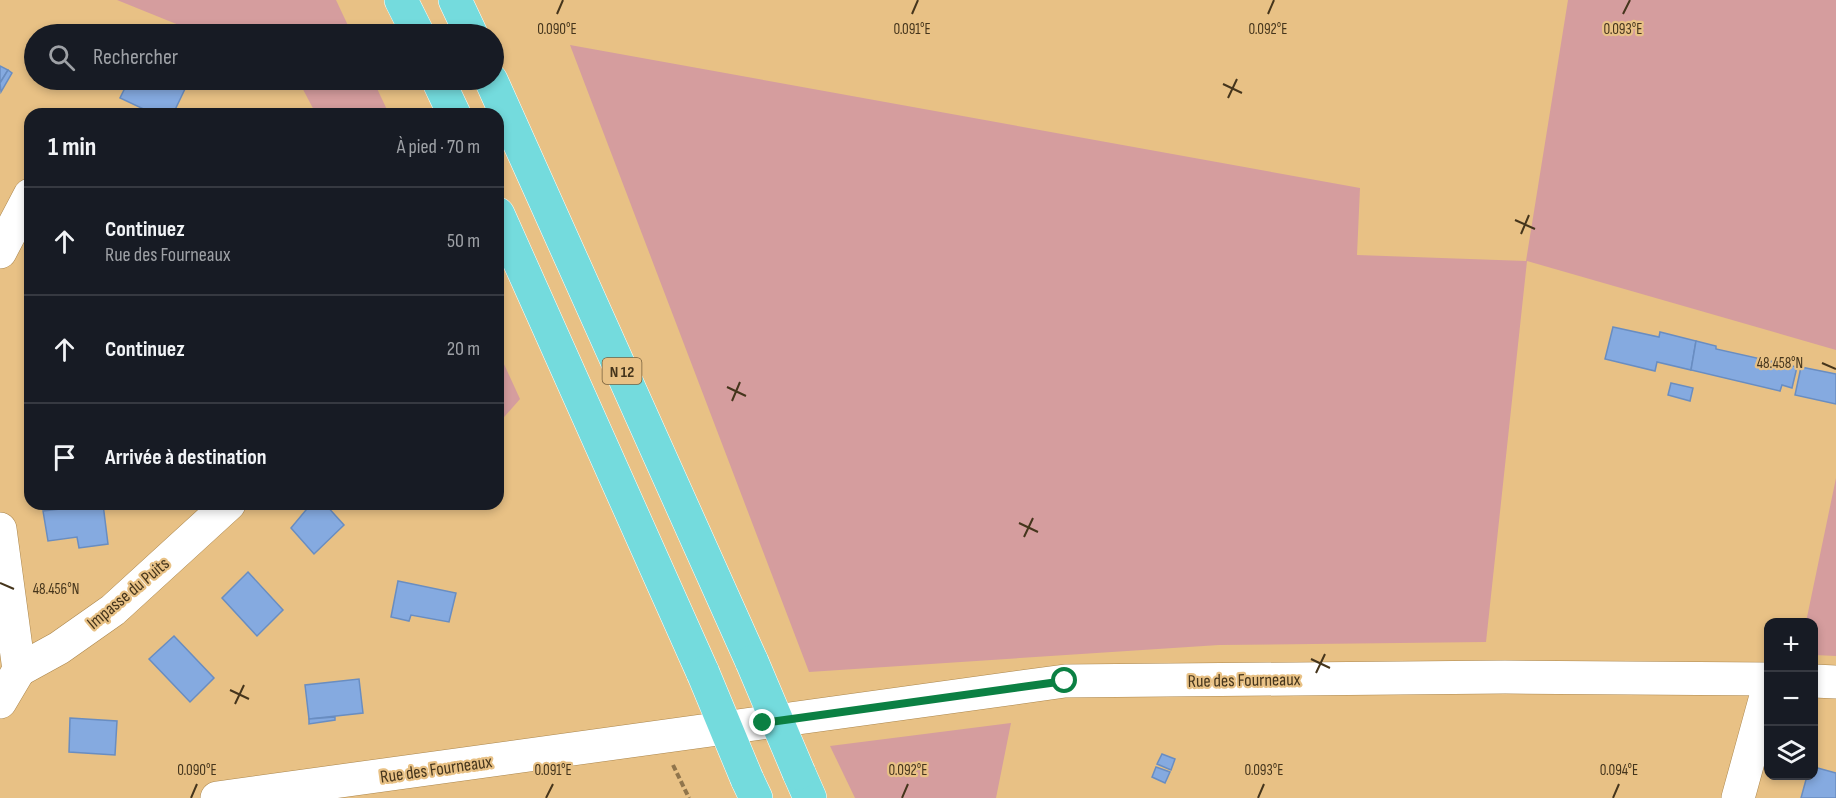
<!DOCTYPE html>
<html lang="fr">
<meta charset="utf-8">
<style>
:root{--surface:#171b24;--page:#20242c;--text:#f1f3f6;--muted:#9ea1a6;--line:#363941}
body{margin:0;font-family:"Sofia Sans Condensed",sans-serif;background:var(--page);color:var(--text)}
.controls{position:absolute;right:18px;bottom:18px;display:grid;overflow:hidden;border-radius:12px;box-shadow:0 3px 9px #0003}
.controls button{width:54px;height:54px;display:grid;place-items:center;padding:0;border:0;border-bottom:2px solid var(--line);background:var(--surface);color:var(--text);font:30px sans-serif}
.stop{position:absolute;width:18px;height:18px;margin:-14px;border:4px solid #0b8043;border-radius:50%;background:#fff}
.stop.end{background:#0b8043;border-color:#fff;box-shadow:0 2px 6px #0008}
.list{margin:0;padding:0;list-style:none}
h2{display:flex;justify-content:space-between;align-items:center;height:78px;margin:0;padding:0 24px;font-size:26px}
h2 small{font-size:20px;font-weight:400;color:var(--muted)}
.list li{display:grid;grid-template-columns:39px 1fr auto;gap:18px;align-items:center;box-sizing:border-box;height:108px;padding:0 24px;border-top:2px solid var(--line)}
.list b{display:block;font-size:22px;white-space:nowrap}
.list p{margin:0;font-size:20px;white-space:nowrap;color:var(--muted)}
.list em{font-size:20px;font-style:normal;color:var(--muted)}
.icon{flex:none;width:33px;height:33px;fill:none;stroke:currentColor;stroke-width:2;stroke-linecap:round;stroke-linejoin:round}
.map{position:relative;flex:none;width:1836px;height:798px;overflow:hidden}
.search{position:absolute;background:var(--surface);box-shadow:0 3px 9px #0003;left:24px;top:24px;width:480px;height:66px;display:flex;align-items:center;gap:15px;box-sizing:border-box;padding:0 21px;border-radius:33px;color:var(--muted);font-size:22px}
.panel{position:absolute;background:var(--surface);box-shadow:0 3px 9px #0003;left:24px;top:108px;width:480px;height:402px;border-radius:18px}
.map>svg:first-child{display:block}
.green{fill:#d59d9e}
.building{fill:#85aae0;stroke:#698dc1;stroke-width:1.5}
.lines{fill:none;stroke-linecap:round;stroke-linejoin:round}
.minor-casing{stroke:#ab864c;stroke-width:34}
.highway-casing{stroke:#fff;stroke-width:34}
.path{stroke:#90754c;stroke-width:4;stroke-dasharray:6 3;stroke-linecap:butt}
.minor{stroke:#fff;stroke-width:33}
.highway{stroke:#74dbdd;stroke-width:33}
.highway-bridge-casing{stroke:#fff;stroke-width:34;stroke-linecap:butt}
.highway-bridge{stroke:#74dbdd;stroke-width:33}
.route{stroke:#0b8043;stroke-width:8}
.ticks{fill:none;stroke:#45351c;stroke-width:2}
.labels{text-anchor:middle;stroke-width:4.5;stroke-linejoin:round;paint-order:stroke}
.shield{fill:#e8c185;stroke:#765f3c;stroke-width:1.5}
.shield-label{font-size:16px;font-weight:bold;fill:#45351c}
.street-label{font-size:18px;fill:#45351c;stroke:#e8c185}
.ticks-label{font-size:15px;text-anchor:middle;fill:#45351c;stroke:#e8c185;stroke-width:4.5;stroke-linejoin:round;paint-order:stroke}
</style>
<div class="map">
<svg width="1836" height="798" viewBox="0 0 1836 798">
<rect width="100%" height="100%" fill="#e8c185"/>
<g class="green">
<path d="M117,0H336L352,34H201Z"/>
<path d="M1568,0H1836V350L1527,261L1486,642L1219,645L809,672L570,45L1360,188L1357,255L1526,261Z"/>
<path d="M298,80H373L389,114H316Z"/>
<path d="M498,351L520,399L498,424Z"/>
<path d="M1836,478V656L1814,655V622H1806Z"/>
<path d="M1011,723L996,798H855L830,746Z"/>
</g>
<g class="building">
<path d="M0,66L8,70L0,83Z"/>
<path d="M8,70L12,73L1,92L0,83Z"/>
<path d="M76,80H95L92,87Z"/>
<path d="M129,80H164L185,89L173,114H154L120,98Z"/>
<path d="M1613,327L1659,337L1660,332L1696,341L1691,370L1657,362L1655,371L1605,359Z"/>
<path d="M1696,341L1716,346V349L1797,367L1792,388L1782,385L1780,391L1691,370Z"/>
<path d="M1801,367L1836,374V404L1795,395Z"/>
<path d="M1671,383L1693,388L1690,401L1668,395Z"/>
<path d="M103,504L108,544L79,548L77,537L48,541L43,511Z"/>
<path d="M311,504H325L344,525L314,554L291,528Z"/>
<path d="M248,572L283,610L257,636L222,598Z"/>
<path d="M398,581L456,593L449,622L411,615L409,621L391,617Z"/>
<path d="M174,636L214,678L190,702L149,659Z"/>
<path d="M359,679L363,713L309,719L305,685Z"/>
<path d="M335,717V720L309,724V719Z"/>
<path d="M70,718L117,721L115,755L69,752Z"/>
<path d="M1162,754L1175,759L1171,770L1157,764Z"/>
<path d="M1156,767L1170,772L1165,783L1152,777Z"/>
<path d="M1814,767L1836,773V798H1801L1807,776H1814Z"/>
</g>
<g class="lines">
<defs>
<g id="minor">
<path d="M0,252L30,195"/>
<path d="M0,529L19,670L0,702"/>
<path d="M19,670L59,648L113,610L229,504"/>
<path d="M1814,681L1836,682"/>
<path d="M217,798L1065,681L1505,677L1768,679"/>
<path d="M1738,798L1768,689"/>
</g>
<g id="highway">
<path d="M401,0L418,34"/>
<path d="M455,0L471,34"/>
<path d="M438,80L454,114"/>
<path d="M491,80L752,662"/>
<path d="M498,214L703,673"/>
<path d="M799,773L810,798"/>
<path d="M747,779L756,798"/>
</g>
</defs>
<use href="#minor" class="minor-casing"/>
<use href="#highway" class="highway-casing"/>
<path class="path" d="M673,765L689,798"/>
<use href="#minor" class="minor"/>
<use href="#highway" class="highway"/>
<defs>
<g id="highway-bridge">
<path d="M752,662L799,773"/>
<path d="M703,673L747,779"/>
</g>
</defs>
<use href="#highway-bridge" class="highway-bridge-casing"/>
<use href="#highway-bridge" class="highway-bridge"/>
</g>
<g class="lines">
<path class="route" d="M763,723L1065,681"/>
</g>
<path class="ticks" d="M557,14L563,0M912,14L918,0M1268,14L1274,0M1623,14L1630,0M1223,84L1242,93M1228,98L1237,79M1515,220L1535,229M1521,234L1529,215M1822,363L1836,369M727,387L746,396M732,401L740,382M1019,523L1038,532M1024,537L1033,518M0,583L14,589M1311,659L1330,668M1316,673L1325,654M230,690L249,699M235,704L244,685M191,798L197,784M546,798L553,784M902,798L908,784M1258,798L1264,784M1613,798L1619,784"/>
<g class="labels">
<rect class="shield" x="602.5" y="358" width="39" height="26" rx="4.5"/>
<g class="shield-label">
<text x="622" y="377">N 12</text>
</g>
<g class="street-label">
<text transform="translate(128 593) rotate(-40)" y="6">Impasse du Puits</text>
<text transform="translate(1244 680) rotate(-1)" y="6">Rue des Fourneaux</text>
<text transform="translate(436 769) rotate(-8)" y="6">Rue des Fourneaux</text>
</g>
</g>
<g class="ticks-label">
<text x="557" y="34">0.090°E</text>
<text x="912" y="34">0.091°E</text>
<text x="1268" y="34">0.092°E</text>
<text x="1623" y="34">0.093°E</text>
<text x="1780" y="368">48.458°N</text>
<text x="56" y="594">48.456°N</text>
<text x="197" y="775">0.090°E</text>
<text x="553" y="775">0.091°E</text>
<text x="908" y="775">0.092°E</text>
<text x="1264" y="775">0.093°E</text>
<text x="1619" y="775">0.094°E</text>
</g>
</svg>
<div class="controls">
<button>+</button>
<button>−</button>
<button><svg class="icon" aria-label="layers" viewBox="0 0 24 24"><path d="M12 4l9 5-9 5-9-5zM3 14l9 5 9-5"/></svg></button>
</div>
<div class="stop" style="left:1065px;top:681px"></div>
<div class="stop end" style="left:763px;top:723px"></div>
<div class="search"><svg class="icon" aria-label="search" viewBox="0 0 24 24"><circle cx="10" cy="10" r="6"/><path d="M15 15l6 6"/></svg>Rechercher</div>
<section class="panel">
<h2>1 min<small>À pied · 70 m</small></h2>
<ul class="list">
<li><svg class="icon" aria-label="ahead" viewBox="0 0 24 24"><path d="M12 20V5M6 11l6-6 6 6"/></svg><div><b>Continuez</b><p>Rue des Fourneaux</p></div><em>50 m</em></li>
<li><svg class="icon" aria-label="ahead" viewBox="0 0 24 24"><path d="M12 20V5M6 11l6-6 6 6"/></svg><div><b>Continuez</b></div><em>20 m</em></li>
<li><svg class="icon" aria-label="arrive" viewBox="0 0 24 24"><path d="M6 21V4h12l-3 4 3 4H6"/></svg><div><b>Arrivée à destination</b></div></li>
</ul>
</section>
</div>
